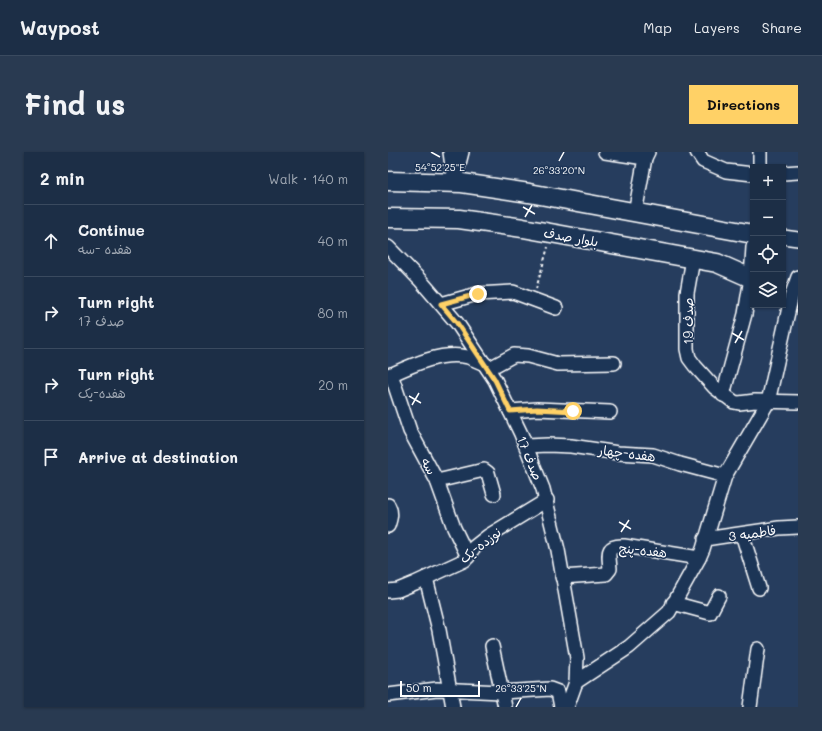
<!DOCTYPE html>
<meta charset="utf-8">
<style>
:root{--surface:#1c2e46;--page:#293a51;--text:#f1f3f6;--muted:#a0a8b3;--line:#3a4a5f;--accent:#ffd166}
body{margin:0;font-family:Mali,"Playpen Sans Arabic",sans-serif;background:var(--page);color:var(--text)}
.controls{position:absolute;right:12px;top:12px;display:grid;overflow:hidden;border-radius:0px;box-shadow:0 1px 3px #0004}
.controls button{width:36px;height:36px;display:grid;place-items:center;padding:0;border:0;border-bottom:1px solid var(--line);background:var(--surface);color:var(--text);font:20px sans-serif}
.scale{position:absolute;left:12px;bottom:10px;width:80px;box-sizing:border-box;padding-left:4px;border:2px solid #fff;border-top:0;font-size:11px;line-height:14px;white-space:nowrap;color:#fff;-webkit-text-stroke:3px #1d3557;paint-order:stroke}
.stop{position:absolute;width:12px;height:12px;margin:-9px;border:3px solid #ffd166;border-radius:50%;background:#fff}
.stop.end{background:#ffd166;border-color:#fff;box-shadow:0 1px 4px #0008}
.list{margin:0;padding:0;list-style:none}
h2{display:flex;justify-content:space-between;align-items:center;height:52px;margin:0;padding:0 16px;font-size:17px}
h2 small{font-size:13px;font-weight:400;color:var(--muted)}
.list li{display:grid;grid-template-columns:26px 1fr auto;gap:12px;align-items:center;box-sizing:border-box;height:72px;padding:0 16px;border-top:1px solid var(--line)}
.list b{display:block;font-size:15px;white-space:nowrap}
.list p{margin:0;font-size:13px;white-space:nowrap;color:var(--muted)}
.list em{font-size:13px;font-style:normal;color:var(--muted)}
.icon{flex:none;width:22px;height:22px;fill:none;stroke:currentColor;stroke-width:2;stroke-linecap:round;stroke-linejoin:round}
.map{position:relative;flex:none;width:410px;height:555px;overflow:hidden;border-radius:0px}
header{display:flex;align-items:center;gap:24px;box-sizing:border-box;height:56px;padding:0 20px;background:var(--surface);border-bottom:1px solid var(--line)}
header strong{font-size:19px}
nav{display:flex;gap:22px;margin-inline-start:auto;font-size:14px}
.intro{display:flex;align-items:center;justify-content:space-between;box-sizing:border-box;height:96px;padding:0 24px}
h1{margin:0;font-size:28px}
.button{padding:10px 18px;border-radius:0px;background:var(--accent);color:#111;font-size:14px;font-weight:700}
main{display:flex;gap:24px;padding:0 24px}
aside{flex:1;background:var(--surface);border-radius:0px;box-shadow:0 1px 3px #0004}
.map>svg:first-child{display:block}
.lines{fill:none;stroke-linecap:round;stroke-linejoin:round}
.street-casing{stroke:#fff;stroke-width:16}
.secondary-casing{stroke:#fff;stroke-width:21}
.path{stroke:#fff;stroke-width:2;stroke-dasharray:3 3;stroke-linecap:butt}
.street{stroke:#1d3557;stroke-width:13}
.secondary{stroke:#1d3557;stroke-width:18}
.route{stroke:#ffd166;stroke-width:5}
.ticks{fill:none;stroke:#fff;stroke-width:1.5}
.labels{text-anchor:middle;stroke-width:3;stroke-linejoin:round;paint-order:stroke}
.street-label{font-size:13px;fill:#fff;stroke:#1d3557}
.ticks-label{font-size:10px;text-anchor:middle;fill:#fff;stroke:#1d3557;stroke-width:3;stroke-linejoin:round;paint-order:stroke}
</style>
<header>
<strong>Waypost</strong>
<nav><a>Map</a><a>Layers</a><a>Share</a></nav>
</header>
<div class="intro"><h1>Find us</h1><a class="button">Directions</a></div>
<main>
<aside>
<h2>2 min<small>Walk · 140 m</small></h2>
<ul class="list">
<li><svg class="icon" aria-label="ahead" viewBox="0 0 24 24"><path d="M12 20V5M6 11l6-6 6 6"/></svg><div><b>Continue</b><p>هفده -سه</p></div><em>40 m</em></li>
<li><svg class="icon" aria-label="right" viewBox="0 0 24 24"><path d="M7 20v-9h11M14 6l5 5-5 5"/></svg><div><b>Turn right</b><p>صدف 17</p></div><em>80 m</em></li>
<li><svg class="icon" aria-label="right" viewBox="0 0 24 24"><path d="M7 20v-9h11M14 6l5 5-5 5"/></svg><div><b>Turn right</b><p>هفده-یک</p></div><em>20 m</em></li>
<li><svg class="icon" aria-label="arrive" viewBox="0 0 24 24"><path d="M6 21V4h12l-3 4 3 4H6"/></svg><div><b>Arrive at destination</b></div></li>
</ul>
</aside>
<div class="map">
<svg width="410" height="555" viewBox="0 0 410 555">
<rect width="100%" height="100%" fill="#263d5e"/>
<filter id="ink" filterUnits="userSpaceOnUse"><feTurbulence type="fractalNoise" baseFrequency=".025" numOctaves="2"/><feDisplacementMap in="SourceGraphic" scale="8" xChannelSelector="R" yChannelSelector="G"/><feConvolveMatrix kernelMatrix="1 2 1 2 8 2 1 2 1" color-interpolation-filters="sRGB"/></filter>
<g filter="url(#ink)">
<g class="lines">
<defs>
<g id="street">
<path d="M62,0L65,21"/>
<path d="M217,0L257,6"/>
<path d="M309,0L315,9L338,19L365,22"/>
<path d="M372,0V15"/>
<path d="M395,21L410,20"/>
<path d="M66,31L74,0"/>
<path d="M247,61L257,6L260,0"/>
<path d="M395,85L410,87"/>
<path d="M0,95L33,129L69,171L107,228L133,282L155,337L170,398L189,506L188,530L179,555"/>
<path d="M305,107L299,141V197L301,206L307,214L326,235L346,250L351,251L367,249L410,250"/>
<path d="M53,152L89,142L125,140L168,156"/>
<path d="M100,217L126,203L140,204L170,212L226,211"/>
<path d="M3,222L22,279L49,329L66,376L80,405"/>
<path d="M0,224C24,213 53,199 80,205C86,207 91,210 97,212"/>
<path d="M335,243L357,162L363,126L365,95"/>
<path d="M122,259L149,257L222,260"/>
<path d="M138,294L160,293L183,294L230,301L265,303L292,312L337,324"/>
<path d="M49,329L96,318L100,321L106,342"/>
<path d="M0,353C4,360 3,365 0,374"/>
<path d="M354,382L371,436"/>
<path d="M317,387L391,376L410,375"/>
<path d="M174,425L218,422L222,417C221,402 217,393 236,394L311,406"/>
<path d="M38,426L51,478L65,555"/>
<path d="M0,439L10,438L27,431L77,408L86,395L100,384L159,348"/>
<path d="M285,451L322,461L331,444"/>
<path d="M104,494L117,555"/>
<path d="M188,530L241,495L281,460L311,406L315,397L337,324L380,250L404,142L410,125"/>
<path d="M0,543L49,537L113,540L162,537L170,540L173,555"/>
<path d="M362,555L370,497"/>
</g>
<g id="secondary">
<path d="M0,29L74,31L141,41L365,82"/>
<path d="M0,66L71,67L135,76L329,111L363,126"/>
</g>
</defs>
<use href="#street" class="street-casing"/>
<use href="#secondary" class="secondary-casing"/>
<path class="path" d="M148,137L160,95"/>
<use href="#street" class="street"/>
<use href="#secondary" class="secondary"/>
</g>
</g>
<g class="lines" filter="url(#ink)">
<path class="route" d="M90,142L53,152L69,171L107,228L122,259L149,257L185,259"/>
</g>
<path class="ticks" d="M43,0L52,5M171,9L176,0M135,55L147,62M137,65L144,53M344,181L356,188M347,191L354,179M21,244L33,251M24,253L31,241M231,370L243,377M233,380L241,368M128,555L133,546"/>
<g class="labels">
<g class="street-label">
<text transform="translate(183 85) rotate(10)" y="5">بلوار صدف</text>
<text transform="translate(300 169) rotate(-90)" y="5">صدف 19</text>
<text transform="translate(239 301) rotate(7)" y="5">هفده-چهار</text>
<text transform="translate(142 306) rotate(68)" y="5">صدف 17</text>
<text transform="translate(41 314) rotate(61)" y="5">سه</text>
<text transform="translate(364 381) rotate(-8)" y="5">فاطمیه 3</text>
<text transform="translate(92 393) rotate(-38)" y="5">نوزده-یک</text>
<text transform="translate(255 398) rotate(6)" y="5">هفده-پنج</text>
</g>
</g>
<g class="ticks-label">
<text x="52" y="19">54°52'25"E</text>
<text x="171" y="22">26°33'20"N</text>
<text x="133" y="540">26°33'25"N</text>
</g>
</svg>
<div class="controls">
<button>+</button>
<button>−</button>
<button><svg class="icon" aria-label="locate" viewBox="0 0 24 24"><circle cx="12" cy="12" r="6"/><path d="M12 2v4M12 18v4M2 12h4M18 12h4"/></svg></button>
<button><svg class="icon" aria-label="layers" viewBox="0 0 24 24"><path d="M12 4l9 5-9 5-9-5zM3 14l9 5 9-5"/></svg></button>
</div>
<div class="scale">50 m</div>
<div class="stop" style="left:185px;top:259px"></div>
<div class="stop end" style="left:90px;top:142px"></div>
</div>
</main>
